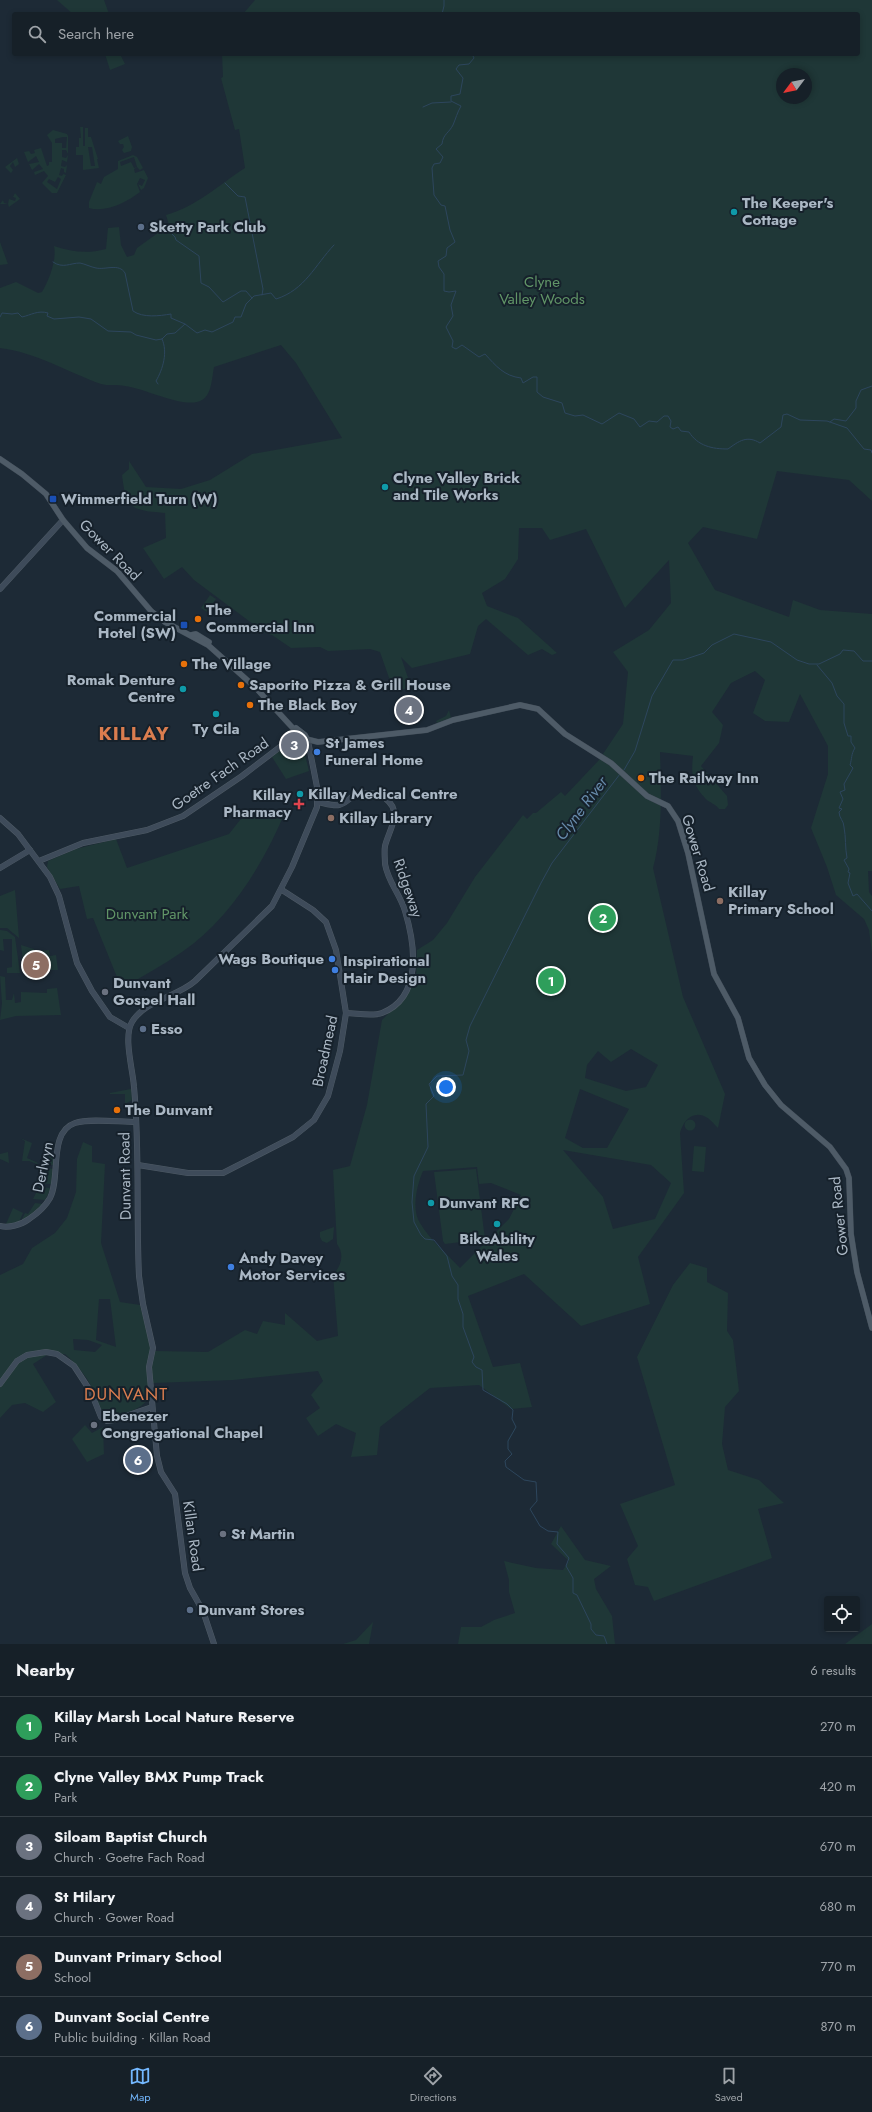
<!DOCTYPE html>
<meta charset="utf-8">
<style>
:root{--surface:#162028;--page:#1f2830;--text:#f1f3f6;--muted:#9ea3a8;--line:#353e45;--accent:#74b8ff}
body{margin:0;font-family:Jost,sans-serif;background:var(--page);color:var(--text)}
.controls{position:absolute;right:12px;bottom:12px;display:grid;overflow:hidden;border-radius:4px;box-shadow:0 2px 6px #0003}
.controls button{width:36px;height:36px;display:grid;place-items:center;padding:0;border:0;border-bottom:1px solid var(--line);background:var(--surface);color:var(--text);font:20px sans-serif}
.compass{position:absolute;left:776px;top:68px;width:36px;height:36px;border-radius:50%;background:var(--surface);box-shadow:0 2px 6px #0003;rotate:238deg}
.you{position:absolute;left:446px;top:1087px;width:14px;height:14px;margin:-10px;border:3px solid #fff;border-radius:50%;background:#1a73e8;box-shadow:0 0 0 6px #1a73e833}
.badge{display:grid;place-items:center;width:26px;height:26px;border-radius:50%;background:var(--accent);color:#fff;font-size:13px;font-weight:700}
.pin{position:absolute;translate:-50% -50%;border:2px solid #fff;box-shadow:0 1px 4px #0006}
.list{margin:0;padding:0;list-style:none}
h2{display:flex;justify-content:space-between;align-items:center;height:52px;margin:0;padding:0 16px;font-size:17px}
h2 small{font-size:13px;font-weight:400;color:var(--muted)}
.list li{display:grid;grid-template-columns:26px 1fr auto;gap:12px;align-items:center;box-sizing:border-box;height:60px;padding:0 16px;border-top:1px solid var(--line)}
.list b{display:block;font-size:15px;white-space:nowrap}
.list p{margin:0;font-size:13px;white-space:nowrap;color:var(--muted)}
.list em{font-size:13px;font-style:normal;color:var(--muted)}
.icon{flex:none;width:22px;height:22px;fill:none;stroke:currentColor;stroke-width:2;stroke-linecap:round;stroke-linejoin:round}
.map{position:relative;flex:none;width:872px;height:1644px;overflow:hidden}
.search{position:absolute;background:var(--surface);box-shadow:0 2px 6px #0003;left:12px;right:12px;top:12px;height:44px;display:flex;align-items:center;gap:10px;box-sizing:border-box;padding:0 14px;border-radius:4px;color:var(--muted);font-size:15px}
.sheet{height:412px;background:var(--surface)}
nav{display:flex;justify-content:space-around;align-items:center;box-sizing:border-box;height:56px;border-top:1px solid var(--line);background:var(--surface);font-size:11px;color:var(--muted)}
nav a{display:grid;justify-items:center;gap:2px}
nav .on{color:var(--accent)}
.map>svg:first-child{display:block}
.green{fill:#1f3737;fill-rule:evenodd}
.lines{fill:none;stroke-linecap:round;stroke-linejoin:round}
.stream{stroke:#2d465d;stroke-width:1}
.secondary-casing{stroke:#4e5a65;stroke-width:6}
.primary-casing{stroke:#3a4550;stroke-width:6}
.secondary{stroke:#3e4b5a;stroke-width:5}
.primary{stroke:#4e5b67;stroke-width:5.5}
.culture-dot{fill:#0f9aa8;stroke:#16212b;stroke-width:1.5}
.service-dot{fill:#5c6f8a;stroke:#16212b;stroke-width:1.5}
.transit-dot{fill:#1a4fb4;stroke:#16212b;stroke-width:1.5}
.food-dot{fill:#e8710a;stroke:#16212b;stroke-width:1.5}
.shop-dot{fill:#3f7fe0;stroke:#16212b;stroke-width:1.5}
.health-dot{fill:#e0444e;stroke:#16212b;stroke-width:1.5}
.education-dot{fill:#8d6e63;stroke:#16212b;stroke-width:1.5}
.worship-dot{fill:#6b7280;stroke:#16212b;stroke-width:1.5}
.labels{text-anchor:middle;stroke-width:4;stroke-linejoin:round;paint-order:stroke}
.poi-label{font-size:15px;font-weight:bold;fill:#aab7c4;stroke:#16212b;text-anchor:start}
.park-label{font-size:15px;fill:#619567;stroke:#16212b}
.street-label{font-size:15px;fill:#aab7c4;stroke:#16212b}
.water-label{font-size:16px;font-style:italic;fill:#678bab;stroke:#16212b}
.quarter-label{font-size:17px;letter-spacing:1px;fill:#da7d4f;stroke:#16212b}
.district-label{font-size:19px;font-weight:bold;letter-spacing:1px;fill:#da7d4f;stroke:#16212b}
</style>
<div class="map">
<svg width="872" height="1644" viewBox="0 0 872 1644">
<rect width="100%" height="100%" fill="#1d2a36"/>
<g class="green">
<path d="M57,0H104L109,14H73Z"/>
<path d="M255,0H872V501L849,480L777,471L757,539L703,527L688,543L715,590L789,617L793,600L820,610L872,614V871H868L869,892L872,896V954L869,930L864,919L836,895L827,867L811,828L828,774V746L800,694L789,722L765,721L753,713L765,680L755,671L731,683L712,712L723,725L719,743L701,766L727,796L728,805L725,809H719C715,803 709,803 705,798C692,784 691,774 693,756L660,752C661,790 663,831 653,868L683,997L725,1094L718,1128C714,1124 710,1119 706,1117C693,1110 683,1121 680,1133L684,1193L638,1257L650,1304L581,1326L524,1274L468,1296L493,1367L520,1363L532,1407L511,1409L479,1385L430,1388L380,1427L377,1455L351,1457L356,1433L336,1424L318,1436L306,1418L320,1408L311,1395L323,1381L318,1371L233,1380L154,1383L149,1386C153,1409 127,1412 110,1417H105C99,1408 97,1398 92,1388C86,1375 76,1364 65,1354L47,1355L33,1364L56,1402L43,1412L25,1403L12,1405L0,1418V1275L23,1264L32,1248L55,1233L67,1218L76,1192L77,1159L83,1142L92,1146V1162L105,1164L101,1243L120,1302L140,1305L149,1341L155,1351L208,1352L245,1330L257,1334L263,1321L285,1325V1313L317,1341L338,1336L333,1275C341,1266 345,1255 337,1244L333,1170L350,1166L367,1105L382,1020L400,1002L416,981L417,950L433,940L447,923L475,877L523,815L527,819L533,813H536L561,792L565,796L599,760L623,724L628,672L613,652L649,630L671,603L669,560L625,608L586,529L550,540L542,528H519L518,559L505,579L482,593L487,606L518,618L557,653L552,655L542,649L528,655L486,619L478,626L470,654L412,668L401,657L411,687L394,692L380,652L370,649L328,651L320,647L291,648L272,635L265,633L194,580L182,567L164,579L143,548L166,538L165,513C132,510 126,510 122,475L129,469V461L146,487L181,489L210,480L252,454L342,438L296,363L281,345L214,367C212,376 212,395 202,400C185,410 145,388 125,386C117,384 108,386 101,384C68,372 35,352 0,348V288L16,282L38,293L42,292C49,280 57,260 54,246C72,252 87,254 106,249L108,228L119,227L121,245L127,257L134,255L137,248L169,225L166,215C196,207 220,184 245,168L239,129L235,130L221,78L223,77L222,54H858V14H243ZM782,74H806V98H782ZM631,1049L658,1065L646,1087L626,1091L585,1078L587,1065L598,1051L611,1062ZM580,1089L629,1109L607,1148H583L565,1138ZM563,1150L651,1165L671,1183L655,1219L613,1229L603,1197ZM477,1167L479,1184L491,1183L521,1195L509,1219L460,1268C447,1254 430,1240 420,1223C411,1209 417,1185 423,1171ZM99,1299H110L116,1347L96,1340ZM73,1339L88,1340L102,1345L95,1352L74,1350Z"/>
<path d="M105,54H120L125,64L110,70Z"/>
<path d="M80,127H83V146H85V128H88V137H91L98,159H97L99,168L83,170V155H76V147H79V138H81ZM88,147H92L95,166H91Z"/>
<path d="M53,130L67,134L68,136V154L66,150H62V157L66,158L68,155L67,162L62,160L61,166L65,167L67,165L66,173L64,172V169L61,168L59,175L62,176L63,174L66,175L57,193H52L42,183L48,176L44,171L35,175L34,172L43,169L39,164L32,170L29,164L39,162L36,156L28,162L24,152L29,151L31,154L35,153L34,150L41,148L47,166L49,165V162H52V143L47,135ZM63,137H67L66,148H62V143H55V139ZM58,177L61,179L57,189L47,182L49,179L55,182Z"/>
<path d="M128,136L132,147L131,151L124,153L122,150L124,147L123,144H120L118,141Z"/>
<path d="M133,155L137,157L143,168L140,170L137,167L134,169L135,173L144,170L148,178L144,188L141,190L138,184L142,186L145,180L140,178L137,184L140,192C127,202 106,213 89,208V202L97,182L101,184L104,177L118,169V161ZM134,157L137,167L134,168L131,162L121,166L120,162Z"/>
<path d="M17,158L19,164L15,167L13,162L10,166L13,170L11,173L5,167Z"/>
<path d="M15,193L20,199L9,207L8,204H0L3,200L4,203L8,204L9,199L15,201L16,198L13,197Z"/>
<path d="M0,242L8,264L0,265Z"/>
<path d="M210,595L216,599L207,612L201,608Z"/>
<path d="M449,710L451,718L437,723L436,721L446,716Z"/>
<path d="M287,745L289,750L294,749L296,753L304,751L309,771L286,779L272,757Z"/>
<path d="M286,810C264,863 230,919 182,952C163,965 143,976 124,987L117,977L93,918L87,919L79,886L60,889L47,867L48,861L76,849L116,839L127,868L229,834L240,820L246,817Z"/>
<path d="M15,890L19,938L7,928H0V896Z"/>
<path d="M0,930L7,931L15,937L20,973H7V968L12,967V939H3L4,951L0,950Z"/>
<path d="M21,945L34,949L36,967L34,968L33,970L24,971Z"/>
<path d="M49,950L50,956L56,955L58,970H41V961H37V958L40,957L39,951Z"/>
<path d="M0,976L5,977L6,1000H12L14,993L15,1003L21,1002V992L47,993V989L57,988L61,1015L16,1016L0,1020L2,1003Z"/>
<path d="M131,1089L132,1100L125,1104V1094H110V1093Z"/>
<circle cx="690" cy="1125" r="5.5"/>
<path d="M20,1138L32,1143L27,1158L38,1163L37,1164L29,1161H22L25,1141Z"/>
<path d="M694,1146L706,1147L704,1172L692,1171Z"/>
<path d="M8,1152L9,1163L0,1159V1154Z"/>
<path d="M49,1153H53V1165H43Z"/>
<path d="M45,1168L53,1169L51,1184L37,1183Z"/>
<path d="M476,1169L485,1239L445,1244L443,1241L434,1172Z"/>
<path d="M39,1187L51,1188L45,1200L33,1199Z"/>
<path d="M35,1203L43,1204L34,1214L21,1221L25,1213L28,1214Z"/>
<path d="M13,1208L23,1213L19,1222L6,1224Z"/>
<path d="M334,1227L333,1239L327,1243L322,1241L320,1237V1232Z"/>
<path d="M690,1263L707,1268V1282L728,1293L727,1331L733,1340L739,1391L725,1407L722,1444L728,1470L759,1480L784,1503L758,1509L772,1558L654,1601L648,1587L635,1585L627,1559L638,1546L620,1504L675,1485L637,1357L673,1285Z"/>
<path d="M85,1425L92,1433L103,1427L104,1454L87,1462L72,1439Z"/>
<path d="M561,1526L585,1560L611,1566L594,1579L596,1589L612,1616L615,1644H458L461,1627H481L494,1620L515,1613L509,1592V1580L504,1561L536,1568L563,1570L569,1561L551,1544Z"/>
<path d="M373,1622L369,1644H343L356,1640Z"/>
<path d="M872,1624V1644H845Z"/>
</g>
<g class="lines">
<g class="stream">
<path d="M442,14L444,6V0"/>
<path d="M472,54L474,58L469,64L459,65L456,69L463,78L460,94L451,96V101L461,106C457,113 456,118 453,125C449,133 443,134 442,144L436,149L443,157L440,163L434,164L432,168L434,195L441,205L445,206L450,230L455,242L447,248L446,256L438,261L439,267L444,274V291L449,292L456,291L451,305L453,316L446,327L453,341L452,347L456,349L462,345L479,357L485,354C496,366 504,376 521,378L523,383L533,377H537V392L543,397L562,403L565,413L575,416L583,415L602,424L619,413L634,419L640,427L649,421L657,422L664,416H668L671,421L670,427L673,429L678,427L681,431L689,432C698,446 712,449 728,449C739,441 747,435 760,443L781,427L783,415L787,414L800,420L827,421L847,428L864,449L871,450L872,453"/>
<path d="M423,107L432,103L451,102"/>
<path d="M225,183L238,196L245,197L263,289L262,295"/>
<path d="M166,231L170,232L175,237L176,240L199,256L201,283L209,287L223,302L241,291H246L252,298"/>
<path d="M53,262C63,269 70,263 80,263C85,264 91,267 96,268C106,270 119,263 125,273L133,311C143,318 159,316 171,314V318L185,324"/>
<path d="M0,317L2,313L12,314L18,313L22,317C31,315 38,310 48,313L47,316L54,319L79,317L91,319L108,331L131,332L136,335L156,340L162,339L167,334L175,333L185,324L197,333L205,330L212,332L233,322L235,317H241L246,304L254,296L271,293L276,299C305,290 315,265 334,245"/>
<path d="M158,384L156,381C163,369 168,352 162,339"/>
<path d="M830,422L834,419L846,421L856,408V401L861,390L872,386"/>
<path d="M817,665L832,683L837,696L844,704V723L848,736H851V742L855,748C851,754 852,759 850,765L853,768L844,784L845,790L840,792L843,799L839,808L842,809L839,812C839,818 844,821 844,827C846,837 845,848 847,858L844,860L849,869L848,872L850,873L848,883L853,896L857,894L872,911"/>
<path d="M624,770L635,751L652,696L673,660H683L704,653L712,645L734,634L771,642L797,660L809,664H819L840,654L843,650L854,651L863,661H872"/>
<path d="M607,1644L604,1636L596,1635L591,1629V1624L577,1595L573,1593V1578L566,1566L569,1558L557,1544L558,1532L548,1531L540,1526L530,1509L537,1501L536,1482L524,1480L506,1467L505,1461L512,1454L508,1449V1441L516,1427L512,1419L513,1410L507,1404L483,1390L482,1370L476,1367L472,1362L474,1357L463,1327V1314L458,1299V1285L452,1276L447,1256L434,1240L425,1239L421,1235L414,1222L412,1202L414,1176L428,1147L426,1104L434,1096L429,1084L437,1076L463,1075L469,1051L466,1040L470,1026L541,883L552,863L620,774"/>
</g>
<defs>
<g id="secondary">
<path d="M0,589L63,520"/>
<path d="M318,802C324,803 332,806 339,805C344,804 348,800 352,797C361,792 378,791 386,799C403,812 389,830 385,846C384,852 385,858 385,864C388,882 400,894 405,911C415,944 423,997 382,1013C372,1017 356,1013 346,1013"/>
<path d="M0,818L18,834L50,877L59,896L77,963L92,991L110,1017L129,1028"/>
<path d="M39,861L83,843L147,830L183,816L242,776L297,734"/>
<path d="M0,868L30,850"/>
<path d="M138,1165L188,1173H223L293,1137L314,1120L328,1096L340,1051L346,1013L336,950L326,922L313,910L282,890"/>
<path d="M0,1226C9,1228 21,1225 29,1219C38,1213 45,1207 50,1198C61,1177 48,1132 75,1123C90,1118 119,1122 136,1122"/>
<path d="M0,1384L17,1361L27,1355L46,1352L57,1354L74,1366L91,1392L101,1417L107,1421L114,1420L152,1407"/>
<path d="M214,1644L203,1611L190,1588L185,1573L175,1494L161,1472L157,1456L149,1367L153,1348L143,1304L139,1276C136,1213 140,1150 134,1087C133,1070 123,1037 132,1022C145,1000 177,997 195,981L272,906L292,867L317,807V787L308,741"/>
</g>
<g id="primary">
<path d="M0,459L22,474L46,494L63,520L87,548L117,571L151,611L165,622L208,645L256,688L302,738L318,742L427,730L453,720L520,705L538,709L565,734L611,763L647,796L668,806L678,821L688,853L714,974L738,1018L749,1058L765,1085L781,1105L830,1147L846,1169L849,1178L851,1234L857,1272L872,1328"/>
<path d="M191,635L196,634L209,642"/>
<path d="M296,728L305,735L308,741"/>
</g>
</defs>
<use href="#secondary" class="secondary-casing"/>
<use href="#primary" class="primary-casing"/>
<use href="#secondary" class="secondary"/>
<use href="#primary" class="primary"/>
</g>
<g class="culture-dot">
<circle cx="734" cy="212" r="4"/>
<circle cx="385" cy="487" r="4"/>
<circle cx="183" cy="689" r="4"/>
<circle cx="216" cy="714" r="4"/>
<circle cx="300" cy="794" r="4"/>
<circle cx="431" cy="1203" r="4"/>
<circle cx="497" cy="1224" r="4"/>
</g>
<g class="service-dot">
<circle cx="141" cy="227" r="4"/>
<circle cx="143" cy="1029" r="4"/>
<circle cx="190" cy="1610" r="4"/>
</g>
<g class="transit-dot">
<rect x="49" y="495" width="8" height="8" rx="2"/>
<rect x="180" y="621" width="8" height="8" rx="2"/>
</g>
<g class="food-dot">
<circle cx="198" cy="619" r="4"/>
<circle cx="184" cy="664" r="4"/>
<circle cx="241" cy="685" r="4"/>
<circle cx="250" cy="705" r="4"/>
<circle cx="641" cy="778" r="4"/>
<circle cx="117" cy="1110" r="4"/>
</g>
<g class="shop-dot">
<circle cx="317" cy="752" r="4"/>
<circle cx="332" cy="959" r="4"/>
<circle cx="335" cy="970" r="4"/>
<circle cx="231" cy="1267" r="4"/>
</g>
<path class="health-dot" d="M297 798h4v4h4v4h-4v4h-4v-4h-4v-4h4z"/>
<g class="education-dot">
<circle cx="331" cy="818" r="4"/>
<circle cx="720" cy="901" r="4"/>
</g>
<g class="worship-dot">
<circle cx="105" cy="992" r="4"/>
<circle cx="94" cy="1425" r="4"/>
<circle cx="223" cy="1534" r="4"/>
</g>
<g class="labels">
<g class="poi-label">
<text x="742" y="208">The Keeper's<tspan x="742" dy="17">Cottage</tspan></text>
<text x="149" y="232">Sketty Park Club</text>
<text x="393" y="483">Clyne Valley Brick<tspan x="393" dy="17">and Tile Works</tspan></text>
<text x="61" y="504">Wimmerfield Turn (W)</text>
<text x="206" y="615">The<tspan x="206" dy="17">Commercial Inn</tspan></text>
<text x="176" y="621" text-anchor="end">Commercial<tspan x="176" dy="17">Hotel (SW)</tspan></text>
<text x="192" y="669">The Village</text>
<text x="175" y="685" text-anchor="end">Romak Denture<tspan x="175" dy="17">Centre</tspan></text>
<text x="249" y="690">Saporito Pizza &amp; Grill House</text>
<text x="258" y="710">The Black Boy</text>
<text x="216" y="734" text-anchor="middle">Ty Cila</text>
<text x="325" y="748">St James<tspan x="325" dy="17">Funeral Home</tspan></text>
<text x="649" y="783">The Railway Inn</text>
<text x="308" y="799">Killay Medical Centre</text>
<text x="291" y="800" text-anchor="end">Killay<tspan x="291" dy="17">Pharmacy</tspan></text>
<text x="339" y="823">Killay Library</text>
<text x="728" y="897">Killay<tspan x="728" dy="17">Primary School</tspan></text>
<text x="324" y="964" text-anchor="end">Wags Boutique</text>
<text x="343" y="966">Inspirational<tspan x="343" dy="17">Hair Design</tspan></text>
<text x="113" y="988">Dunvant<tspan x="113" dy="17">Gospel Hall</tspan></text>
<text x="151" y="1034">Esso</text>
<text x="125" y="1115">The Dunvant</text>
<text x="439" y="1208">Dunvant RFC</text>
<text x="497" y="1244" text-anchor="middle">BikeAbility<tspan x="497" dy="17">Wales</tspan></text>
<text x="239" y="1263">Andy Davey<tspan x="239" dy="17">Motor Services</tspan></text>
<text x="102" y="1421">Ebenezer<tspan x="102" dy="17">Congregational Chapel</tspan></text>
<text x="231" y="1539">St Martin</text>
<text x="198" y="1615">Dunvant Stores</text>
</g>
<g class="park-label">
<text x="542" y="287">Clyne<tspan x="542" dy="17">Valley Woods</tspan></text>
<text x="147" y="919">Dunvant Park</text>
</g>
<g class="street-label">
<text transform="translate(110 550) rotate(45)" y="5">Gower Road</text>
<text transform="translate(220 774) rotate(-35)" y="5">Goetre Fach Road</text>
<text transform="translate(698 853) rotate(73)" y="5">Gower Road</text>
<text transform="translate(408 888) rotate(71)" y="5">Ridgeway</text>
<text transform="translate(325 1051) rotate(-78)" y="5">Broadmead</text>
<text transform="translate(43 1167) rotate(-78)" y="5">Derlwyn</text>
<text transform="translate(125 1176) rotate(-91)" y="5">Dunvant Road</text>
<text transform="translate(839 1216) rotate(-96)" y="5">Gower Road</text>
<text transform="translate(193 1536) rotate(82)" y="5">Killan Road</text>
</g>
<g class="water-label">
<text transform="translate(581 808) rotate(-53)" y="6">Clyne River</text>
</g>
<g class="quarter-label">
<text x="126" y="1400">DUNVANT</text>
</g>
<g class="district-label">
<text x="134" y="740">KILLAY</text>
</g>
</g>
</svg>
<div class="controls">
<button><svg class="icon" aria-label="locate" viewBox="0 0 24 24"><circle cx="12" cy="12" r="6"/><path d="M12 2v4M12 18v4M2 12h4M18 12h4"/></svg></button>
</div>
<svg class="compass" viewBox="-18 -18 36 36"><path d="M0-13l5 13h-10z" fill="#e53935"/><path d="M0 13l5-13h-10z" fill="#9ea3a8"/></svg>
<div class="you"></div>
<div class="pin badge" style="left:551px;top:981px;background:#2e9e5b">1</div>
<div class="pin badge" style="left:603px;top:918px;background:#2e9e5b">2</div>
<div class="pin badge" style="left:294px;top:745px;background:#6b7280">3</div>
<div class="pin badge" style="left:409px;top:710px;background:#6b7280">4</div>
<div class="pin badge" style="left:36px;top:965px;background:#8d6e63">5</div>
<div class="pin badge" style="left:138px;top:1460px;background:#5c6f8a">6</div>
<div class="search"><svg class="icon" aria-label="search" viewBox="0 0 24 24"><circle cx="10" cy="10" r="6"/><path d="M15 15l6 6"/></svg>Search here</div>
</div>
<section class="sheet">
<h2>Nearby<small>6 results</small></h2>
<ul class="list">
<li><span class="badge" style="background:#2e9e5b">1</span><div><b>Killay Marsh Local Nature Reserve</b><p>Park</p></div><em>270 m</em></li>
<li><span class="badge" style="background:#2e9e5b">2</span><div><b>Clyne Valley BMX Pump Track</b><p>Park</p></div><em>420 m</em></li>
<li><span class="badge" style="background:#6b7280">3</span><div><b>Siloam Baptist Church</b><p>Church · Goetre Fach Road</p></div><em>670 m</em></li>
<li><span class="badge" style="background:#6b7280">4</span><div><b>St Hilary</b><p>Church · Gower Road</p></div><em>680 m</em></li>
<li><span class="badge" style="background:#8d6e63">5</span><div><b>Dunvant Primary School</b><p>School</p></div><em>770 m</em></li>
<li><span class="badge" style="background:#5c6f8a">6</span><div><b>Dunvant Social Centre</b><p>Public building · Killan Road</p></div><em>870 m</em></li>
</ul>
</section>
<nav>
<a class="on"><svg class="icon" aria-label="map" viewBox="0 0 24 24"><path d="M3 6l6-2 6 2 6-2v14l-6 2-6-2-6 2zM9 4v14M15 6v14"/></svg>Map</a>
<a><svg class="icon" aria-label="directions" viewBox="0 0 24 24"><path d="M12 3l9 9-9 9-9-9zM9 14v-3h6M13 9l2 2-2 2"/></svg>Directions</a>
<a><svg class="icon" aria-label="saved" viewBox="0 0 24 24"><path d="M7 4h10v16l-5-4-5 4z"/></svg>Saved</a>
</nav>
